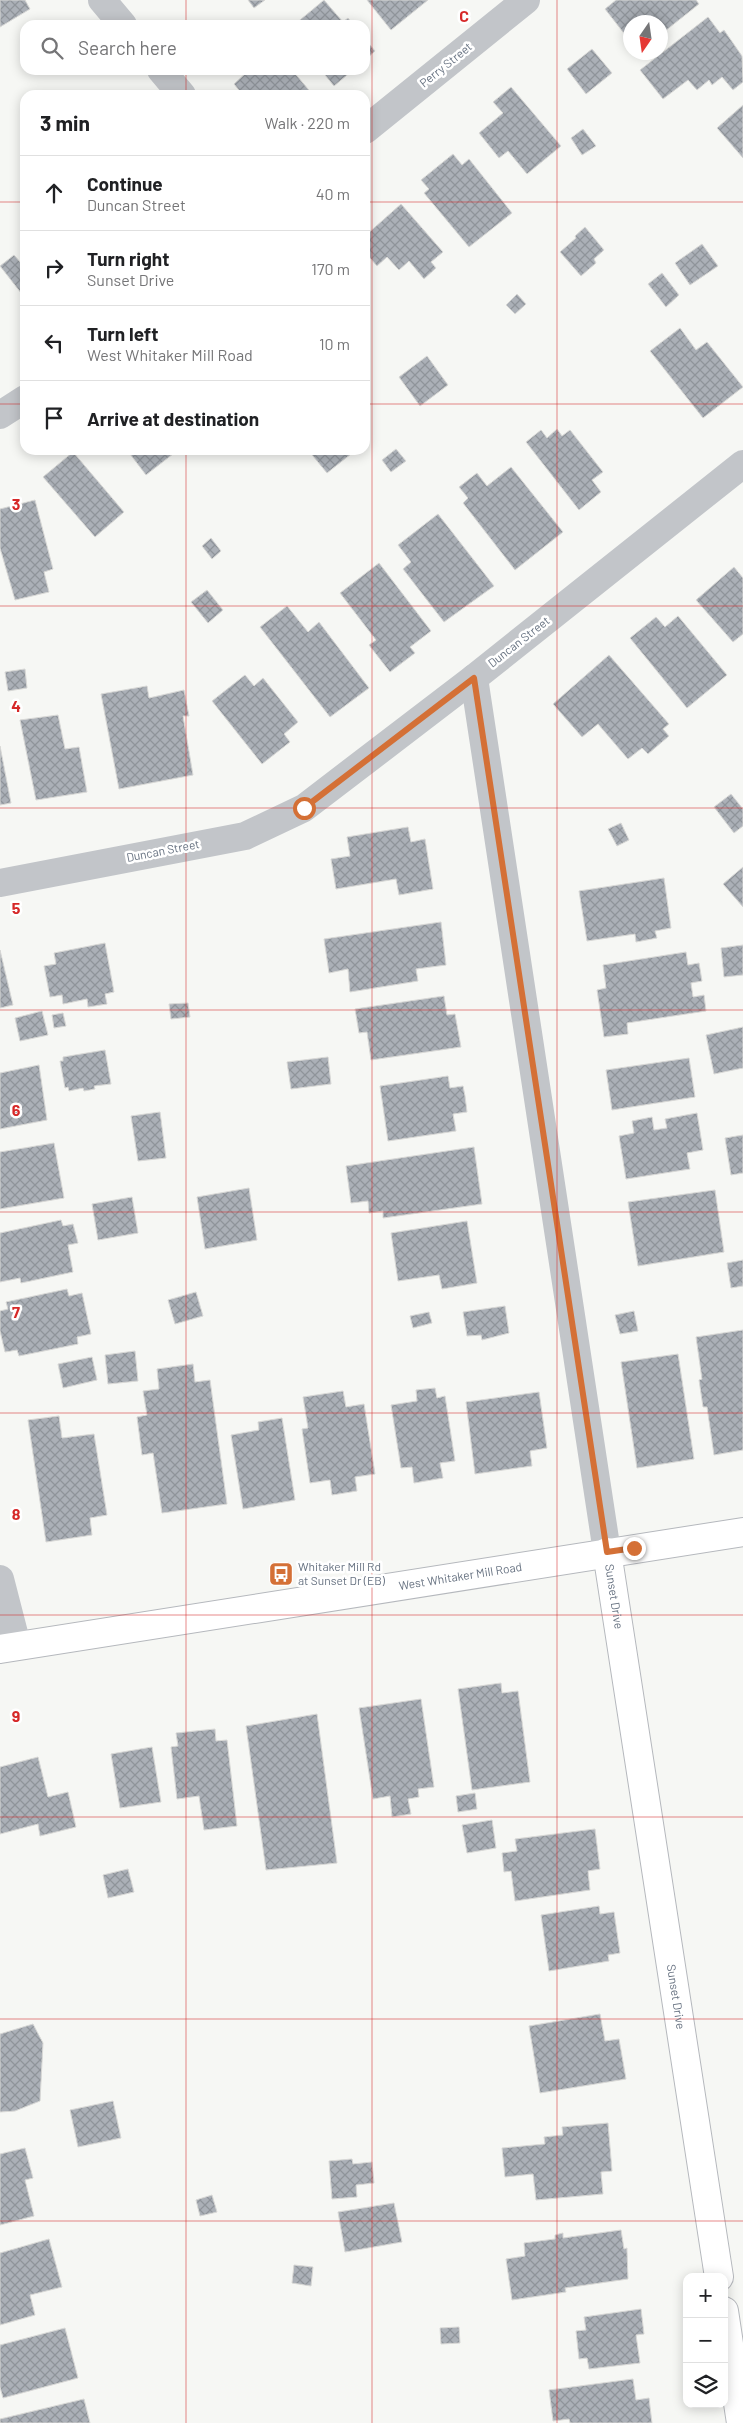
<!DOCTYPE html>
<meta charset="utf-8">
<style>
:root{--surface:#fff;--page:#f2f2f2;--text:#202124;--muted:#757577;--line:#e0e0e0}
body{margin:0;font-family:Barlow,sans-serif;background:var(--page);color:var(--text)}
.controls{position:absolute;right:15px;bottom:15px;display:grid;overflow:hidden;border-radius:10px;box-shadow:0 2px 12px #0003}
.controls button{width:45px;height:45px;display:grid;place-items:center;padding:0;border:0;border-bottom:1px solid var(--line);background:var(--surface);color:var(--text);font:25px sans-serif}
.compass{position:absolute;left:623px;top:15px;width:45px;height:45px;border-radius:50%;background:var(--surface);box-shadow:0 2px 12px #0003;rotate:193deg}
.stop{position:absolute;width:15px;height:15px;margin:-11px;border:4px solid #d47036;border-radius:50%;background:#fff}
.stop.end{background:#d47036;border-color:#fff;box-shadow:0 1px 5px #0008}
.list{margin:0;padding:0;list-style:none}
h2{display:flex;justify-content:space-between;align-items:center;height:65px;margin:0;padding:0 20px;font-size:21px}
h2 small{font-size:16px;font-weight:400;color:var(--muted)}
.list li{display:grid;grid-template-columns:32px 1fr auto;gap:15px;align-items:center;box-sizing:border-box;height:75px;padding:0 20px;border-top:1px solid var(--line)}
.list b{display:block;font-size:19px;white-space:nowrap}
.list p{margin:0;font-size:16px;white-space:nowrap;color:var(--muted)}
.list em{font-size:16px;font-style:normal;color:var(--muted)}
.icon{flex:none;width:28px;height:28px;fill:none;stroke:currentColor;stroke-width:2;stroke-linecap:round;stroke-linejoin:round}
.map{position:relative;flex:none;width:743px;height:2423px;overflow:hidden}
.search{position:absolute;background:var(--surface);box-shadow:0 2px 12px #0003;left:20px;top:20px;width:350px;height:55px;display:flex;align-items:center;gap:12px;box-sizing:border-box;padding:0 18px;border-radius:15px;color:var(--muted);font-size:19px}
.panel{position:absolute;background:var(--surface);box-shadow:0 2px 12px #0003;left:20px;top:90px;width:350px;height:365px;border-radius:15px}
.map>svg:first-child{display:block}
.building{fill:url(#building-cross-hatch);stroke:#d8d8d6}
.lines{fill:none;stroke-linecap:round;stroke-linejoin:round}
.secondary-casing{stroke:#b5b8bd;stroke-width:30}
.street{stroke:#c2c5c9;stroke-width:28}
.secondary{stroke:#fff;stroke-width:28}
.route{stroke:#d47036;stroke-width:6}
.grid{fill:none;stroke:#d62828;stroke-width:1;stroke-opacity:0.55}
.labels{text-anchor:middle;stroke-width:5;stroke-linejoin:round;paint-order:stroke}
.street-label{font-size:12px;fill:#687382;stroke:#fff}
.poi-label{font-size:12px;fill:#687382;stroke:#fff;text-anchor:start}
.grid-label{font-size:16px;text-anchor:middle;font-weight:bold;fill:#d62828;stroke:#fff;stroke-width:5;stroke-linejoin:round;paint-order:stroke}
</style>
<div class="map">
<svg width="743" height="2423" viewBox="0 0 743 2423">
<defs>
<pattern id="building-cross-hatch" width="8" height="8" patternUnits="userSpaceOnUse" patternTransform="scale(1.25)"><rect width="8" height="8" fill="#abb0b7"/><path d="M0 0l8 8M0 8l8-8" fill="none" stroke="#8f949a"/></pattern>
</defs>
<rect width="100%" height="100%" fill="#f6f7f4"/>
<g class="building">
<path d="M0,0H25L30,9L0,27Z"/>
<path d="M248,0H265L254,8Z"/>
<path d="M324,0L343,22L348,18L353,25H294Z"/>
<path d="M367,0H428L391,30Z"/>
<path d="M616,0H696L699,4L660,35V22H630V41L605,9Z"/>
<path d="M708,17L720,33L724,30L742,56L743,82L733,90L722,77L712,85L709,80L697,90L688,80L663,99L640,70Z"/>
<path d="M365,39L375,51L365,60Z"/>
<path d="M592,49L612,73L586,94L567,69Z"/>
<path d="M246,70H292L313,95H243L234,84L247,72Z"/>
<path d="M321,70H353L334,86Z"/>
<path d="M511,87L561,146L527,174L508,151L499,158L479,133L503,113L493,102Z"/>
<path d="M743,105V158L717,128Z"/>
<path d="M583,129L596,146L582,155L571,138Z"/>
<path d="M453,154L462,165L469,159L512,213L469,247L424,193L429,189L421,180Z"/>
<path d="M401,204L443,252L431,262L436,268L424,279L409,261L399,270L387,257L377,266L365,252V236Z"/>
<path d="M585,227L604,250L594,259L596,263L581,276L560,252L576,238L575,236Z"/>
<path d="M702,244L718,266L690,285L675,263Z"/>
<path d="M14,255L21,263L25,260V298L0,266Z"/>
<path d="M662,273L679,295L666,307L648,284Z"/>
<path d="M517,294L526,304L515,314L506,305Z"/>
<path d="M680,328L696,350L707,342L743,387L703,418L650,351Z"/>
<path d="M427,356L448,385L420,406L399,377Z"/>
<path d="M557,429L562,436L570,430L603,472L592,480L601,492L579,510L526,442L541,430L547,438Z"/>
<path d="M396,449L406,461L391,472L382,460Z"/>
<path d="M127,450H178L146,475Z"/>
<path d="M308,450H348L351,454L327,473Z"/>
<path d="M73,452L124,512L95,537L43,477Z"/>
<path d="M511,467L563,532L515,570L463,503L468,498L459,487L477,473L487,486Z"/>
<path d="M35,500L53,569L44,572L49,592L15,600L0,548V509Z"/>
<path d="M438,514L494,586L444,622L403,569L411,562L398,545Z"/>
<path d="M211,538L221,551L212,559L202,546Z"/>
<path d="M379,563L431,631L410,647L415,653L390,672L369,645L376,640L340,593Z"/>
<path d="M734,567L743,578V634L733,642L696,600Z"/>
<path d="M207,590L223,610L208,623L191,602Z"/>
<path d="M287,606L308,632L319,622L369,688L330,717L260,627Z"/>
<path d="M678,616L727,675L687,708L630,638L656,617L665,627Z"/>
<path d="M609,655L669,724L663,729L669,736L648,754L642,748L628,759L598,724L582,737L553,704Z"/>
<path d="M25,669L27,688L8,691L5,672Z"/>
<path d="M245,675L254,686L263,678L298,722L284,734L290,742L262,764L212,701Z"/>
<path d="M147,686L149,698L184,690L189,716H183L193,775L119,789L101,694Z"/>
<path d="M58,715L65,749L79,747L87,792L36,800L20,720Z"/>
<path d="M0,746L11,803L0,805Z"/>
<path d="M731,794L743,809V826L734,833L714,807Z"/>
<path d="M621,823L629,840L617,846L608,829Z"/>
<path d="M408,827L411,842L425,839L433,889L399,895L396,879L336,889L331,859L350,856L347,837Z"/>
<path d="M743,867V907L723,884Z"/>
<path d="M664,878L671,928L655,931L657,938L636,942L635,934L587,941L579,891Z"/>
<path d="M441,922L446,965L416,969L418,981L350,992L348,969L329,973L324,939Z"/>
<path d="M105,943L114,992L105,994L107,1004L88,1007L87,999L63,1004L62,995L50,997L44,966L56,964L54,953Z"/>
<path d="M743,945V975L724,977L721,948Z"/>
<path d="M0,950L13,1005L0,1008Z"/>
<path d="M686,952L688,965L699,963L702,981L691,983L693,997L704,995L706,1011L627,1023L628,1034L604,1037L597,990L606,988L603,965Z"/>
<path d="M444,996L447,1015L455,1014L461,1047L371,1060L367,1032L359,1033L355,1009Z"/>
<path d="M188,1003L190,1017L171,1019L169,1004Z"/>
<path d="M42,1011L48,1035L20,1041L15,1018Z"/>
<path d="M63,1013L66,1026L54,1028L52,1015Z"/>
<path d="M743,1027V1068L714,1074L706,1035Z"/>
<path d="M105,1050L111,1084L94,1086L95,1089L84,1091L83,1088L69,1091L68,1087L65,1088L60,1061H63V1057Z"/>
<path d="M328,1057L331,1084L291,1089L287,1062Z"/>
<path d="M689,1058L695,1097L612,1110L606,1070Z"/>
<path d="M39,1065L47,1120L0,1129V1073Z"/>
<path d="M448,1076L450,1088L463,1086L465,1096L467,1112L453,1114L456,1131L388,1141L380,1086Z"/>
<path d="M160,1112L166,1158L138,1161L131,1116Z"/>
<path d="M697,1113L703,1150L687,1153L690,1169L626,1179L619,1136L634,1133L632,1121L652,1117L654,1130L667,1128L665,1119Z"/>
<path d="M743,1135V1173L731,1175L725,1138Z"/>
<path d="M54,1143L64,1198L0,1209V1152Z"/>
<path d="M474,1147L482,1204L383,1218V1211L369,1213L368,1201L351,1203L346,1166Z"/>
<path d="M249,1188L257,1240L205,1249L197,1197Z"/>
<path d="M715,1190L724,1252L638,1266L628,1202Z"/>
<path d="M132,1197L138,1233L98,1240L92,1204Z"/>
<path d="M61,1220L63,1226L73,1224L78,1243L68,1245L73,1272L21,1283L20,1278L0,1282V1233Z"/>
<path d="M467,1221L477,1283L442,1289L439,1275L398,1281L391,1233Z"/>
<path d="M743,1260V1286L731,1288L727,1263Z"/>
<path d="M67,1289L69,1296L82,1293L91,1334L77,1337L78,1344L19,1356L17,1350L5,1352L0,1331V1311L8,1309L6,1302Z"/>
<path d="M196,1292L203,1316L175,1324L168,1300Z"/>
<path d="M505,1306L509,1333L482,1340L481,1335L467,1336L463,1312Z"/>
<path d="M634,1311L638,1331L620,1334L615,1315Z"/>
<path d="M429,1312L432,1323L413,1328L410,1316Z"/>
<path d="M743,1330V1450L714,1455L707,1407H703L699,1380L702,1379L696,1337Z"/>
<path d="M135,1351L138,1381L108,1384L105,1355Z"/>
<path d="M678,1354L694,1459L637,1468L621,1362Z"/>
<path d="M92,1357L97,1380L63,1388L58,1364Z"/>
<path d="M193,1364L195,1382L210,1380L227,1504L162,1513L153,1453L142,1455L137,1417L147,1415L143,1391L159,1389L157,1369Z"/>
<path d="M435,1388L437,1398L445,1396L455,1461L440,1463L443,1478L414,1483L412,1467L401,1468L391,1405L417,1401L416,1390Z"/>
<path d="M343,1391L346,1407L364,1404L375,1474L355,1477L357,1491L332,1495L330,1480L310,1483L302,1429L308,1428L303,1397Z"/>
<path d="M539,1392L547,1448L530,1451L532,1466L475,1474L466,1402Z"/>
<path d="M59,1416L62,1438L94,1434L107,1515L90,1518L92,1535L46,1542L28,1420Z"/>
<path d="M282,1418L295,1500L243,1509L231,1435L259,1430L258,1422Z"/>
<path d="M501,1683L502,1693L518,1691L530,1782L472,1790L458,1689Z"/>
<path d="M421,1699L434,1787L418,1789L419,1797L408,1799L411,1814L392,1817L390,1796L373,1799L359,1708Z"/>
<path d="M317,1714L337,1863L266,1870L246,1726Z"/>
<path d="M215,1729L216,1741L227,1740L237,1826L204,1830L199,1796L177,1799L171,1747L178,1746L176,1733Z"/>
<path d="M152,1747L161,1802L120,1808L111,1754Z"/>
<path d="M38,1757L48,1797L68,1792L76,1827L40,1836L38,1824L0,1834V1767Z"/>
<path d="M475,1793L477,1809L458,1812L456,1796Z"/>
<path d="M492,1820L496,1848L467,1853L462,1825Z"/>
<path d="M595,1829L600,1869L588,1871L590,1890L515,1901L511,1871L504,1872L502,1853L517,1851L515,1839Z"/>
<path d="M128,1869L134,1892L108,1898L103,1875Z"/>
<path d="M599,1906L600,1914L614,1912L620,1953L608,1955L609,1961L549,1971L541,1915Z"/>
<path d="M600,2014L605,2041L619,2039L626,2079L540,2093L529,2026Z"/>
<path d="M33,2024L43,2043L40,2101L15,2111L0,2112V2034Z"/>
<path d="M113,2101L121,2138L78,2147L70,2110Z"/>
<path d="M608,2123L612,2171L601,2172L603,2194L536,2200L533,2174L505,2177L502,2148L545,2144L544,2137L563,2135L562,2127Z"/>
<path d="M25,2148L33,2178L25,2180L34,2216L0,2225V2154Z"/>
<path d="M352,2159L353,2164L372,2162L374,2183L356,2185L357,2197L332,2199L329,2161Z"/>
<path d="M212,2195L217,2212L200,2216L196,2200Z"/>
<path d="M394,2203L402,2242L345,2252L338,2212Z"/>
<path d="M621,2230L624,2249L627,2248V2251L628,2279L565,2288L566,2292L512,2300L506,2259L525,2256L524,2243L555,2239V2235L563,2233V2238Z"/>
<path d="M49,2239L62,2287L30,2295L35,2315L0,2325V2253Z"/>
<path d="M294,2265L313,2267L311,2286L292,2283Z"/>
<path d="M641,2309L644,2334L636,2335L640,2363L589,2369L587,2358L579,2359L576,2331L586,2330L584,2317Z"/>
<path d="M459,2327L460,2343L441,2344L440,2328Z"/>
<path d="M65,2328L78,2378L3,2398L0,2387V2345Z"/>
<path d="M633,2379L636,2400L649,2398L652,2423H570L569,2419L553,2421L549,2390Z"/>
<path d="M84,2399L90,2423H0V2419Z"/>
</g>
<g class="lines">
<defs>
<g id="secondary">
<path id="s1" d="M607,1552L719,2277"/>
<path id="s2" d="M0,1649L743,1532"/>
<path d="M724,2311L741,2423"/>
</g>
</defs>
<use href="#secondary" class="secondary-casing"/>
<g class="street">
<path d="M102,0L123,25"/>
<path d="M161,70L182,95"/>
<path d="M365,130L526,0"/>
<path d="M0,415L25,399"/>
<path d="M474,678L607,1552"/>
<path d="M0,883L245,836L304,808L474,678L743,464"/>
<path d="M0,1579L17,1645"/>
</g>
<use href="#secondary" class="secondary"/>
</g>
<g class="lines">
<path class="route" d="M304,808L474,678L607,1552L634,1548"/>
</g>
<path class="grid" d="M186,0V25M372,0V2423M557,0V2423M186,70V95M0,202H25M365,202H743M0,404H25M365,404H743M186,450V2423M0,606H743M0,808H743M0,1010H743M0,1212H743M0,1413H743M0,1615H743M0,1817H743M0,2019H743M0,2221H743"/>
<defs>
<symbol id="bus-square" viewBox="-11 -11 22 22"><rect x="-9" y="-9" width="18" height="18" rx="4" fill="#d47036" stroke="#fff"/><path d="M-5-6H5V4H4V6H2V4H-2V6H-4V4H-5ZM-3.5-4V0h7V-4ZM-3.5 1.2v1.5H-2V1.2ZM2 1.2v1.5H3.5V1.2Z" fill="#fff"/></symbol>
</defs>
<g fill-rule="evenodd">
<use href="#bus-square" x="267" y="1560" width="28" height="28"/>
</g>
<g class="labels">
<g class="street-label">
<text transform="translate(446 65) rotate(-39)" y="4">Perry Street</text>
<text transform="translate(519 642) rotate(-38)" y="4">Duncan Street</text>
<text transform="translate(163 851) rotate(-11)" y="4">Duncan Street</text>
<text dy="4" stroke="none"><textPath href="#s2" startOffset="466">West Whitaker Mill Road</textPath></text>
<text dy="4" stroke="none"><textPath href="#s1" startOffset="45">Sunset Drive</textPath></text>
<text dy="4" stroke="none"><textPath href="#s1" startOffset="450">Sunset Drive</textPath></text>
</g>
<g class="poi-label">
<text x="298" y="1571">Whitaker Mill Rd<tspan x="298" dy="14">at Sunset Dr (EB)</tspan></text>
</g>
</g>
<g class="grid-label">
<text x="464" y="22">C</text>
<text x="16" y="510">3</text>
<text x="16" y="712">4</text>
<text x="16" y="914">5</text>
<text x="16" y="1116">6</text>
<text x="16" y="1318">7</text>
<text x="16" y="1520">8</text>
<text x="16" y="1722">9</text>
</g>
</svg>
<div class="controls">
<button>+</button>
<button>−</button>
<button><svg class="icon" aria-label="layers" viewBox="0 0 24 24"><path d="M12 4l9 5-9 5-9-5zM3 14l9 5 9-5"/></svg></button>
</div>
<svg class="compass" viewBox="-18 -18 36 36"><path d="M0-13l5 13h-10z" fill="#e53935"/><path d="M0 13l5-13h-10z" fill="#757577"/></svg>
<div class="stop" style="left:304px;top:808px"></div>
<div class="stop end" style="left:634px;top:1548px"></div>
<div class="search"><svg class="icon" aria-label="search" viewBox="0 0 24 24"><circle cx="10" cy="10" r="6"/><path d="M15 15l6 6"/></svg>Search here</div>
<section class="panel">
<h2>3 min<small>Walk · 220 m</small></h2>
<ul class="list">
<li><svg class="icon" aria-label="ahead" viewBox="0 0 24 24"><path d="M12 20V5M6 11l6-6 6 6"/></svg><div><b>Continue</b><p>Duncan Street</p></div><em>40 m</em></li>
<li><svg class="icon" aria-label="right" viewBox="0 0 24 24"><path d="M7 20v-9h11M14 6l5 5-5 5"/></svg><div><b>Turn right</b><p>Sunset Drive</p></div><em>170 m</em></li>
<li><svg class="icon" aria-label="left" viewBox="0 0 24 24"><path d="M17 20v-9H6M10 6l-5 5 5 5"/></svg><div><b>Turn left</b><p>West Whitaker Mill Road</p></div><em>10 m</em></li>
<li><svg class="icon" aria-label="arrive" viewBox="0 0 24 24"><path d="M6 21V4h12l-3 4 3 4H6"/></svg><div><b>Arrive at destination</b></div></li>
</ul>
</section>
</div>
